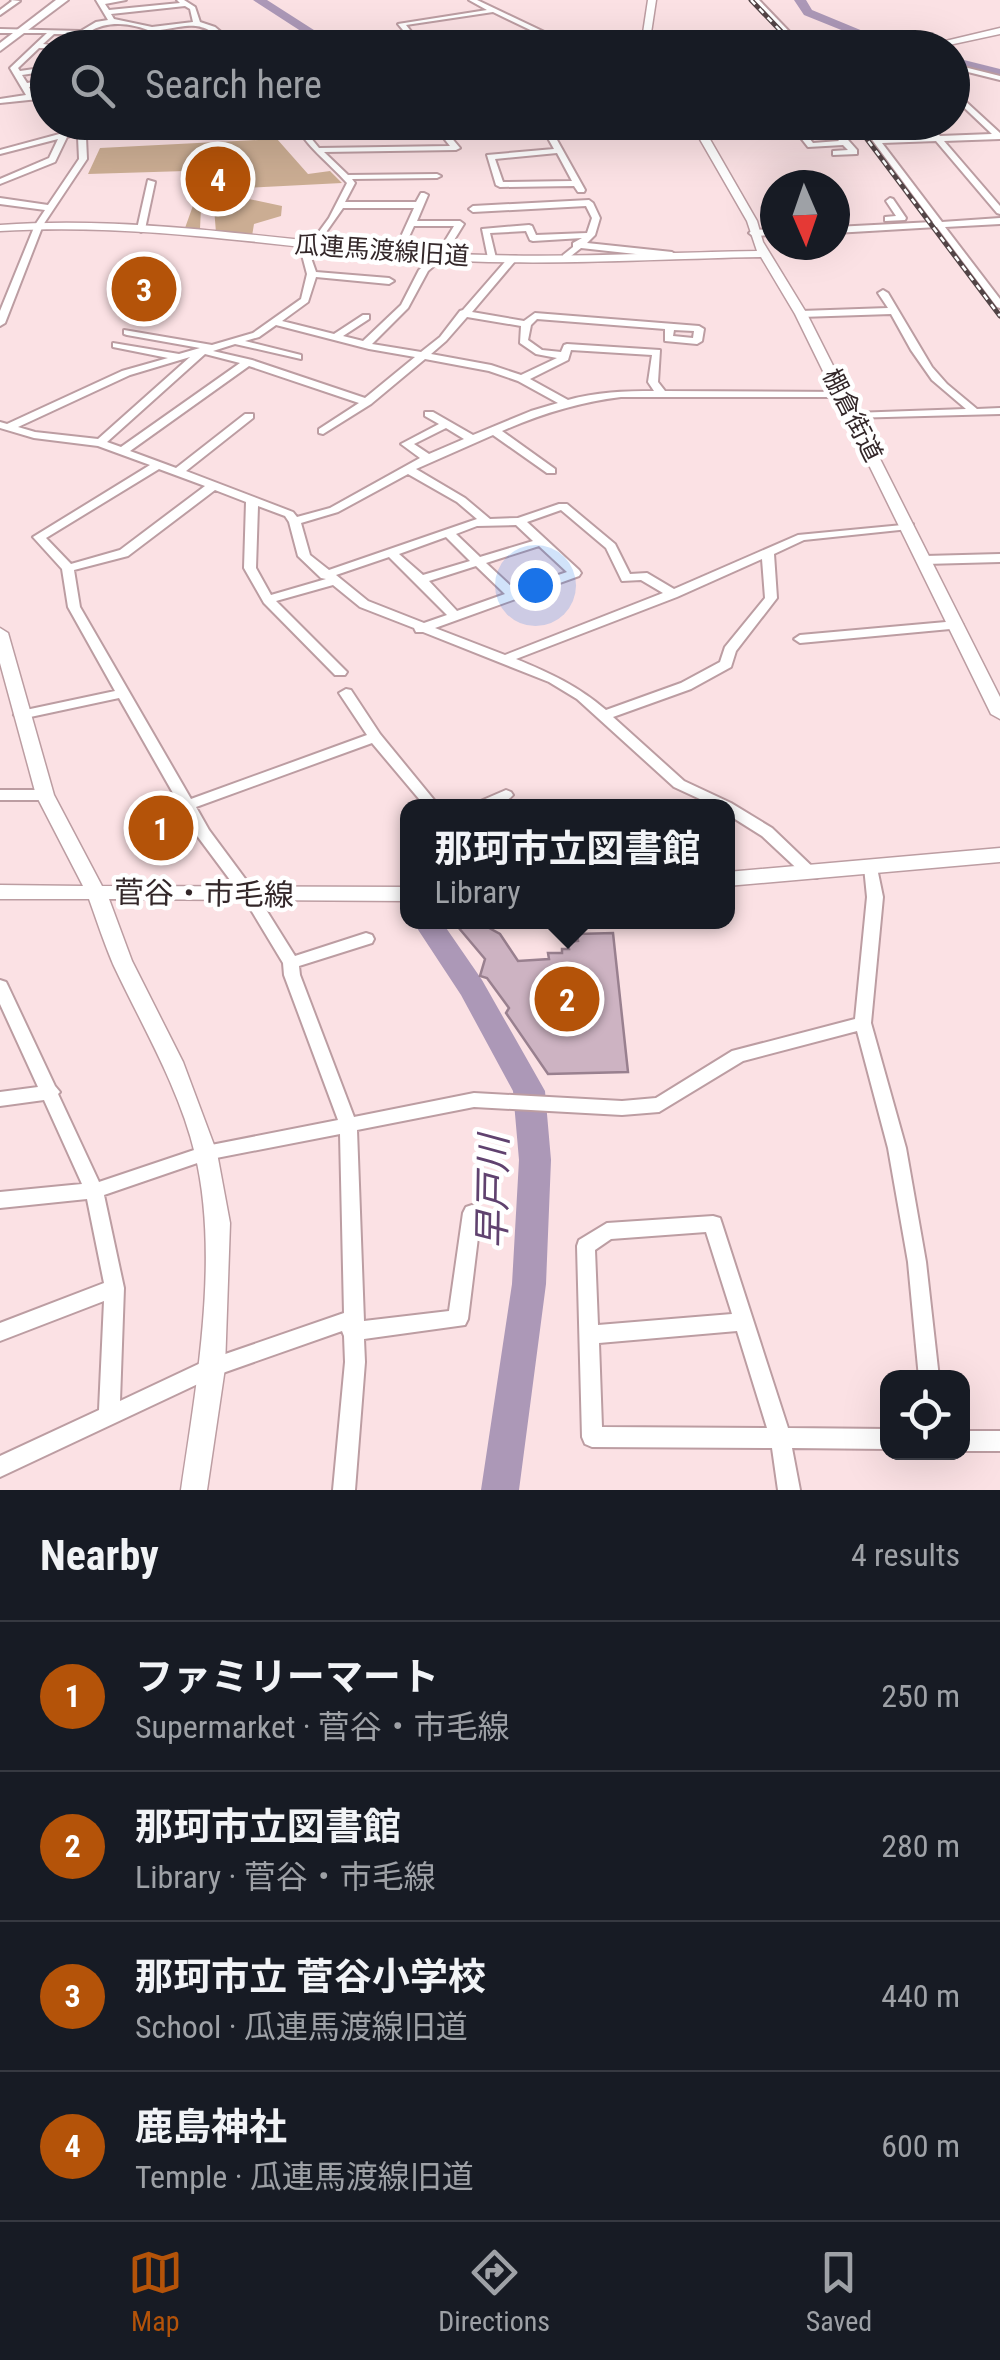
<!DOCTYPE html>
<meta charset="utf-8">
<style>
:root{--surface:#171b24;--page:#20242c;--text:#f1f3f6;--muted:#9ea1a6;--line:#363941;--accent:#b45309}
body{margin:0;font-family:"Roboto Condensed","Noto Sans JP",sans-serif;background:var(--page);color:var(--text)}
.controls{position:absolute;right:30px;bottom:30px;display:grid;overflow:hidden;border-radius:20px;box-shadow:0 10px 40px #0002}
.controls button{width:90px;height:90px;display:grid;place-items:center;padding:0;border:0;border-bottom:2px solid var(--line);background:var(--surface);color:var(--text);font:50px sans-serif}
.compass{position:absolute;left:760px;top:170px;width:90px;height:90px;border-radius:50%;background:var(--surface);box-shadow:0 10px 40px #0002;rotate:178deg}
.you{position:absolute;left:535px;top:585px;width:35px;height:35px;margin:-25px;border:8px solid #fff;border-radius:50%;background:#1a73e8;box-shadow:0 0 0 15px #1a73e833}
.badge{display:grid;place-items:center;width:65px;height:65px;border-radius:50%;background:var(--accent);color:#fff;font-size:32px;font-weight:700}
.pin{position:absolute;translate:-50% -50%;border:5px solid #fff;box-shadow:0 2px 10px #0006}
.popup{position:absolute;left:400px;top:799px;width:335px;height:130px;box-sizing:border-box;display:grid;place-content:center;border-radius:20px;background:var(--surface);filter:drop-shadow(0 2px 8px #0005);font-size:32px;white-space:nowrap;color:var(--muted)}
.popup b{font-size:38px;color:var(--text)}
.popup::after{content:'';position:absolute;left:50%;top:100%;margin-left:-20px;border:20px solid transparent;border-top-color:var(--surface)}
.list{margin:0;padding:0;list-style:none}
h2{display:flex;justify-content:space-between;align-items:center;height:130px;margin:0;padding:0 40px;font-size:42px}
h2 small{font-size:32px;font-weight:400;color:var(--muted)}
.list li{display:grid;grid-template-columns:65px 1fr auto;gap:30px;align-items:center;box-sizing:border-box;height:150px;padding:0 40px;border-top:2px solid var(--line)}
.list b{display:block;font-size:38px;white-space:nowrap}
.list p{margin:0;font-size:32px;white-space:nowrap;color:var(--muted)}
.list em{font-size:32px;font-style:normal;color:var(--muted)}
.icon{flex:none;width:55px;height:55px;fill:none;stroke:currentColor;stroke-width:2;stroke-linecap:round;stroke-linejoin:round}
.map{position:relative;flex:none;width:1000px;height:1490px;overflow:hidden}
.search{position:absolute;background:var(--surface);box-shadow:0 10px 40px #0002;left:30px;right:30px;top:30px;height:110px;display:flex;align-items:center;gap:25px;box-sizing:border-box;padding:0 35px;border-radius:55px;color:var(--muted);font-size:38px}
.sheet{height:730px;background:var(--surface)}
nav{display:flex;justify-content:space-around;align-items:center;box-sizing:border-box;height:140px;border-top:2px solid var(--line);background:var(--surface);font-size:28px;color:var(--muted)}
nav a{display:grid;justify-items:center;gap:5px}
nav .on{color:var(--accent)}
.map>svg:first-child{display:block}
.forest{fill:#cbad93}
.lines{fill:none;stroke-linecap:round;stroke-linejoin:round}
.river{fill:#ac98b7;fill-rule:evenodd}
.building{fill:#cdb3c2;stroke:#99808f;stroke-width:2.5}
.minor-casing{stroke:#bc9da2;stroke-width:4}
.tertiary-casing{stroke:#bc9da2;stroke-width:3}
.trunk-casing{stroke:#bc9da2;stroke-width:4}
.minor{fill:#fff;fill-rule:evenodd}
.tertiary{fill:#fff;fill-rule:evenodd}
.trunk{fill:#fff;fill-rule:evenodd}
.rail-casing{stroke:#524446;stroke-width:5}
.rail{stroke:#fff;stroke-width:2.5;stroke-dasharray:6;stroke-linecap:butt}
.labels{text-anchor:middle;stroke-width:9;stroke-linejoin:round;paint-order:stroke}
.far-street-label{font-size:25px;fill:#332729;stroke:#fff}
.street-label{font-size:30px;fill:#332729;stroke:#fff}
.near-water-label{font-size:38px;font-style:italic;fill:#60426f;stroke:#fff}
</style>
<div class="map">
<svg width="1000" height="1490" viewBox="0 0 1000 1490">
<rect width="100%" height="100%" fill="#fbe1e4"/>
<path class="forest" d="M277,139L308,174L330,171L342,183L245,188L244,198L282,206L281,216L254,224L252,236L216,233L214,207L201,208L200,229L185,228L195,200L184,194L186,171L88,174L100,148Z"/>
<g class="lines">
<g class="river">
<path d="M253,0H267L342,48H327Z"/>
<path d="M794,0H806L812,10L904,48H886L804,15Z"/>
<path d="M952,57L1000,69V77L952,65Z"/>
<path d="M413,922H442L482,980L545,1091L551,1160L546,1284L519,1490H481L512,1284L519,1160L513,1091L461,995Z"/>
</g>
</g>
<g class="building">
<path d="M183,819L182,837L138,838L141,820Z"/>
<path d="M464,922L480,923L500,934L518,961L549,959L548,953H562V949H569L568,942L578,941L577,934L613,933L628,1072L548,1074L506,1013L509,1008L487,978L480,976L485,959L458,927Z"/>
</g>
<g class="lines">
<defs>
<g id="minor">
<path d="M11,0L20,1L0,15V10L12,1Z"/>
<path d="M96,0H126L105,4L109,10L180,3L177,0H184L195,7L200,22L215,27L240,48H211L228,44C200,20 194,25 160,30L191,48C176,48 167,37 153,32C132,23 108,20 89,32L122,40L138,48C126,48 117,42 105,39C89,35 71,34 54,34L43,44L78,48H39L18,68L20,71L48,67V71L22,75L27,83L48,80V84L29,87L33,95L48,94V98L0,103V99L26,95L10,68L47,33H0V29L81,31L96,22L108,20ZM185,6L190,9L193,22L152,27L114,19L111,14Z"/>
<path d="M469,0H477L578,48H568L493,12L406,25L421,44L464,39L474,48H467L462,43L417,47L398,24L487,10Z"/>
<path d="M752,0H759L805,48H798Z"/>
<path d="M952,64L1000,76V80L952,68Z"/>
<path d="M952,89L1000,133V139L944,141L1000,206V214L997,213L936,141L882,143L942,222L1000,218V224L945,227L1000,299V308L997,307L937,227L835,233V227L933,222L859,122H866L878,139L932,136L921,122H928L940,136L992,134L952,96Z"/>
<path d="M104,122H118L92,130L86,137L87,159L43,225L5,323L0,326V311L35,225L45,210L0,204V198L48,205L79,159L78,137L81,133L67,137L55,162L0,184V179L49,158L58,139L0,154V150Z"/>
<path d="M293,122H301L307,132L359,127L357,122H365L367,126L401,122H429L310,137L319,148L450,146L431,122H438L460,148L456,150L324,152L348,175L437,174L441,176L437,178L352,179L355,183L345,202H416L421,193H424L428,195L417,221H460L464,224L443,258L428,271L408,308L372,344L421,352L440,337L460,311L463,310L510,256H516V260L472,312L524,321L535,313L699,326L704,329L702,341L697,344L665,341V329L537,319L531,325L528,340L542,350L561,352L564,345L567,344L660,350L658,382L665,391L846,392L847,394L842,397H621C579,402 541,414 502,431L555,469V473H547L493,435L416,469L465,498L490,519L518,518L559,504H567L615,544L630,574L647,573L674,589L798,535L913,524V528L909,529L804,540L774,554L777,598L736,651L731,667L691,689L613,717L684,781L731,803L772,828L820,874L817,878H807L762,836L727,814V806H715L674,787L577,699L549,682L423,632H416L414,628L360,607L333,585L276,601L347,672L345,675H335L264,603L244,568L246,502L215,490L128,556L74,570L80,607L191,799L367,735L339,693L346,689L351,690L380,734L439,806H425L372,743L196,807L209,830L255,892L295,956L366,933L372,935L374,939L372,943L299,966L300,975L354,1117L474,1093L622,1101L656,1098L732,1051L855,1019L867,897L864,867L866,863H876L883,897L871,1023L906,1148L926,1262L939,1378H919L908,1262L888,1148L857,1031L743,1061L659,1112L622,1115L474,1107L357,1130L364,1321L449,1311L463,1213L466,1207L472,1205L478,1207L481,1213L468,1319L465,1325L364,1339L365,1362L355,1490H333L345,1362L344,1336L342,1331L217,1375L0,1477V1456L99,1410L104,1301L0,1341V1323L104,1283L87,1199L0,1208V1192L82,1184L44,1100L0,1106V1092L38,1087L0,1004V980L6,982L8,986L55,1086L60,1092L58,1094L99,1182L206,1146L338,1120L284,975L283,963L245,900L198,837L119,698L21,719L14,715L21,711L115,691L68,607L62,569L33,537L150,465L98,446L34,438L0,428V422L7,424L122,371L168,358L113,347V343L179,354L200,348L127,335L124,334V330L212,345L253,333L301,299L307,274L302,255L329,218L347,183C327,161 307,147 293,122ZM343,208H414L394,252L398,255L402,252L414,226H454L437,254L419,270L401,305L363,341L343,336L369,319V315H363L334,334L282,321L308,302L316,277L389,284L394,281L389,278L316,272L310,255ZM467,317L521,326L520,343L536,354L557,358L521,375L491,365L431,354L446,341ZM276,325L369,349L415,357L365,398L252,360L213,351L235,344L301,359V355L245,341L259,337ZM674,330L694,331L693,338L673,336ZM571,350L652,355L648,382L654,391C625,391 596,392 568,400L530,379L568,360ZM205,354L240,363L121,447L107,442ZM190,357L98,439L35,432L18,427L130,375ZM425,359L489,371L518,381L558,403L531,411L473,435L433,412H425V416L439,424L401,444L420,458L330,508L297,517L293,512L186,471L253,418V414H245L176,468L130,451L249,366L359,403L319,429V433L323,434L371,404ZM446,428L464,439L429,454L414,444ZM159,469L205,486L120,550L71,564L46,538ZM408,474L457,502L477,519L329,570L310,555L301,523L338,512ZM258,506L285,516L289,522L298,556L321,578L326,579L271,595L256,568ZM561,510L606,548L622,581L641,580L663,593L505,655L435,628L579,576L581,573L579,570L527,522ZM516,525L533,541L480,557L456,534L477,526ZM446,537L470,561L423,575L399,554ZM539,546L567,572L515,590L486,563ZM389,557L447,615L424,623L368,601L336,575ZM762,559L765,598L725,647L720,662L681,683L606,710C578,686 550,673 516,659L677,597ZM476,566L505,594L457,611L429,581ZM340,1134L344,1313L205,1361L120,1401L124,1288L104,1195L206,1160Z"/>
<path d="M539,122H547L585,190L584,192H578L574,186L500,187L496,185L487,155L554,149ZM557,153L572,181L503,182L495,159Z"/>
<path d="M825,122H832L857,150V154L833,155V151L848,150L843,145L808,147L797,133L703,137L699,135L703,133L827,127ZM831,131L839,141L813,143L805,133Z"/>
<path d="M148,180L155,182L145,229L141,232L137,229Z"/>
<path d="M890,198L893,199L906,218L905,220L885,221V217L896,216L886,201Z"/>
<path d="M589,200L593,203L600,218L595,235L587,243L672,252L676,255L672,258L581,248L566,260L563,259V255L573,247V243L582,238L533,241L530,240L526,231L490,233L496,258L492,261L488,258L482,229L529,225L532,226L536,235L587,233L592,218L586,206L473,212L469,209L473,206Z"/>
<path d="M775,229V235L753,236L749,233L753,230Z"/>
<path d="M883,290L888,293L932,367L947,384L977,409L1000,408V414L849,418L848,416L853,413L966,409L932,380L911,350L891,314L801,317L796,314L801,311L888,308L878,293Z"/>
<path d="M1000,554V562L925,564L919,560L925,556Z"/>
<path d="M957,621L963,625L961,628L800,643L794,639L800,635Z"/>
<path d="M0,790H45L52,795L45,800H0Z"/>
<path d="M506,790L511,792L513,795C503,806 488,807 474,806L476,803Z"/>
<path d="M713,1216L720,1218L722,1224L788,1428L888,1429V1449L792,1448L800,1490H778L772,1448L592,1447L585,1444L582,1437L577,1246L579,1240L607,1223ZM706,1232L732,1314L598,1325L595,1250L611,1239ZM737,1331L767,1428L602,1427L599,1343Z"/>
<rect x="962" y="1431" width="38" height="20"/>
</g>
<g id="tertiary">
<path d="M648,0H656L651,33L653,48H645L643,33Z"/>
<path d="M1000,28V34L935,48H916Z"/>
<path d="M690,122H700L757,221L763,242L807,314L1000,697V719L991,714L795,314L761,257C649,259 537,267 425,259C283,248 144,222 0,231V225C143,215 281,241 423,252C534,260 646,253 757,251L747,221Z"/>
<path d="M0,628L8,633L54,795L102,886L407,887V901L109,899L132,961L183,1062L217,1153L230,1223L225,1368L207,1490H181C196,1387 220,1257 195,1154C179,1087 142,1026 113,964C104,943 97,921 89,899H0V885L83,886L36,795L0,663Z"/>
<path d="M1000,848V862L727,886V872Z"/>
</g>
<path id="trunk" d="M56,0H68L0,51V43Z"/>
</defs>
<use href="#minor" class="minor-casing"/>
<use href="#tertiary" class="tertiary-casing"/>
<use href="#trunk" class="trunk-casing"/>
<use href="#minor" class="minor"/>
<use href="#tertiary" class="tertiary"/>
<use href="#trunk" class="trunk"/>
<defs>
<g id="rail">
<path d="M751,0L797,48"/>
<path d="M854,122L1000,316"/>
</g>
</defs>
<use href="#rail" class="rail-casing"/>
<use href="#rail" class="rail"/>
</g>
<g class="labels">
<g class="far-street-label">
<text transform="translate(382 250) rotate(4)" y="9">瓜連馬渡線旧道</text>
<text transform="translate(853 415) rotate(63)" y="9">棚倉街道</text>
</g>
<g class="street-label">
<text transform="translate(204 894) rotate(1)" y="10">菅谷・市毛線</text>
</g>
<g class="near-water-label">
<text transform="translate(493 1192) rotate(-89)" y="13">早戸川</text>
</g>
</g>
</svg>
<div class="controls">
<button><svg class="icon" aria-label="locate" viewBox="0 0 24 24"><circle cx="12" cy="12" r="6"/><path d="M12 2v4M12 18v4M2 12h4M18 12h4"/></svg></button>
</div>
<svg class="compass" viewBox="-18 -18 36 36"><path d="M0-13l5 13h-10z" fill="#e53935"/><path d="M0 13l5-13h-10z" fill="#9ea1a6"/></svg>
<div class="you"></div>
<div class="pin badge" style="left:161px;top:828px">1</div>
<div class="pin badge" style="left:567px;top:999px">2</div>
<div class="popup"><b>那珂市立図書館</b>Library</div>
<div class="pin badge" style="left:144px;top:289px">3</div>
<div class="pin badge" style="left:218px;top:179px">4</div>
<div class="search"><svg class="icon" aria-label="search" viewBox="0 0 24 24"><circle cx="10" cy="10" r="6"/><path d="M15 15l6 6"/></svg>Search here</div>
</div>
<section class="sheet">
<h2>Nearby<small>4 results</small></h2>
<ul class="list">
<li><span class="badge">1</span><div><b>ファミリーマート</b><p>Supermarket · 菅谷・市毛線</p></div><em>250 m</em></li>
<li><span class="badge">2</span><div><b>那珂市立図書館</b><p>Library · 菅谷・市毛線</p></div><em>280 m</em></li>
<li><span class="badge">3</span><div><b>那珂市立 菅谷小学校</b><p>School · 瓜連馬渡線旧道</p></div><em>440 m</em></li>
<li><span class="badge">4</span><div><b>鹿島神社</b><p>Temple · 瓜連馬渡線旧道</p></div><em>600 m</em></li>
</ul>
</section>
<nav>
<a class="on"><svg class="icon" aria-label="map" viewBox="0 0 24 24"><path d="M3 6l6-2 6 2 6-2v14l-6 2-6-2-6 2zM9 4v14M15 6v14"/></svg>Map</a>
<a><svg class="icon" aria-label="directions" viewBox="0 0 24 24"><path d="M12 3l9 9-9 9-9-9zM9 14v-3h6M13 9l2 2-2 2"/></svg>Directions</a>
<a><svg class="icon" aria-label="saved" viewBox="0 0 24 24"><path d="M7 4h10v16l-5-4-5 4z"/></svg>Saved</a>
</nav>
